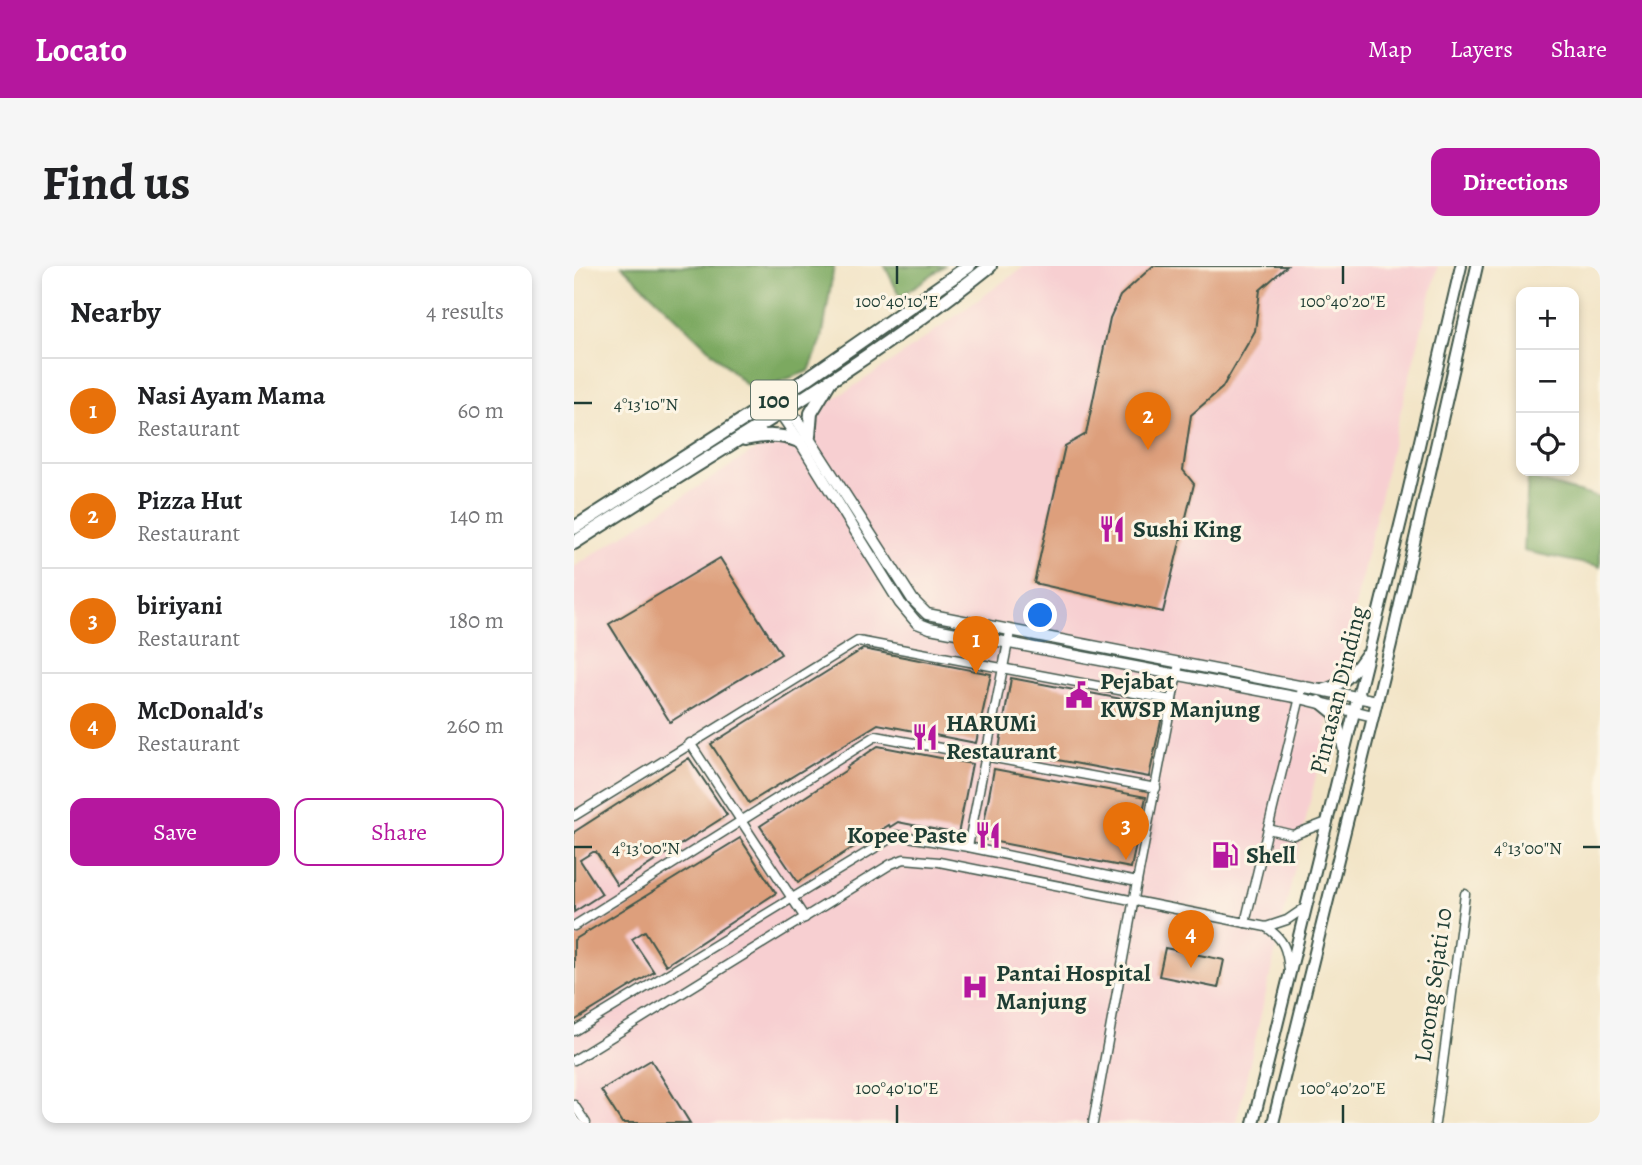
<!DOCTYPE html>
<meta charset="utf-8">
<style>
:root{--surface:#fff;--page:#f6f6f6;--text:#202124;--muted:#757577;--line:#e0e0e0;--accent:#b5179e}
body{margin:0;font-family:Alegreya,serif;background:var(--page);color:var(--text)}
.controls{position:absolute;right:21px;top:21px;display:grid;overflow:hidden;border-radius:14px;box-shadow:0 4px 10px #0003}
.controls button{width:63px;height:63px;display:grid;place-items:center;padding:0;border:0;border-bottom:2px solid var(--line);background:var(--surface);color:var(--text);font:35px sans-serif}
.you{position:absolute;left:467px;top:350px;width:24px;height:24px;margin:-18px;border:5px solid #fff;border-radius:50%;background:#1a73e8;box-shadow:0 0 0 10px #1a73e833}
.badge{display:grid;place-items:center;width:46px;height:46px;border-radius:50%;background:var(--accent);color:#fff;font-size:23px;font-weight:700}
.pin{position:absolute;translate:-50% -58px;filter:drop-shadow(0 2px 4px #0008)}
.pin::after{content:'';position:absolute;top:37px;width:24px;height:21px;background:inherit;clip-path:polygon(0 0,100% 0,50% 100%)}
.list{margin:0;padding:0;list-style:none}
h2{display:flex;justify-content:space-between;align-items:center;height:91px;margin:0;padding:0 28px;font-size:30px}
h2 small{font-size:23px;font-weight:400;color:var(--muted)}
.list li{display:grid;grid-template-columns:46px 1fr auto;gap:21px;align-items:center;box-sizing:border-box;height:105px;padding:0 28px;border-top:2px solid var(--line)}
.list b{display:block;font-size:26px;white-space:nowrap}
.list p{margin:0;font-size:23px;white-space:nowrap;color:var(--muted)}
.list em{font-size:23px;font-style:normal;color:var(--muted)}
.actions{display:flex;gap:14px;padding:21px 28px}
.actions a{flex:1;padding:16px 0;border:2px solid var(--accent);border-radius:14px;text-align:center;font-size:24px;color:var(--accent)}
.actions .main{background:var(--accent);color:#fff}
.icon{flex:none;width:38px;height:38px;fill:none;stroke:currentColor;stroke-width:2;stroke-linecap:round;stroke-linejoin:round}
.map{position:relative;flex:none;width:1026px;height:857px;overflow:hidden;border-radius:14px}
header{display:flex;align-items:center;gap:42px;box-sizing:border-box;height:98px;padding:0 35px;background:var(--accent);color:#fff}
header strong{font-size:33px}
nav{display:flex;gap:38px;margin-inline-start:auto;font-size:24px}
.intro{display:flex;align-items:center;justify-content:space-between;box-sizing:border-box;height:168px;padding:0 42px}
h1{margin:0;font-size:49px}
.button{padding:18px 32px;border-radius:14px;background:var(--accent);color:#fff;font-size:24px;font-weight:700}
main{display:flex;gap:42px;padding:0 42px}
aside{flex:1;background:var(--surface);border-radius:14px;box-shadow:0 4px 10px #0003}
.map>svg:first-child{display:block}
.built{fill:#f7cfd1}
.forest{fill:#7ca961;stroke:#4e734a;stroke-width:2}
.building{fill:#dd9f7b}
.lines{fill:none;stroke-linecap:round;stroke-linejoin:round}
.minor-casing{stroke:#3f564a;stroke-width:11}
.tertiary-casing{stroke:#3f564a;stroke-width:13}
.secondary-casing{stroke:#3f564a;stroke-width:14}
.trunk-casing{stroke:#3f564a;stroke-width:16}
.minor{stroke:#fff;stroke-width:8}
.tertiary{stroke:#fff;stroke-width:10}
.secondary{stroke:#fff;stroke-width:10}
.trunk{stroke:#fff;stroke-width:12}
.ticks{fill:none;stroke:#1f3d34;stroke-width:2.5}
.labels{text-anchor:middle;stroke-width:6;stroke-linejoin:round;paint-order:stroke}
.shield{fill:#fcf5e5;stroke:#617469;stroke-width:2}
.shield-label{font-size:23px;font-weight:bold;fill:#1f3d34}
.poi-label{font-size:24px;font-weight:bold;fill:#1f3d34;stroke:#fcf5e5;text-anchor:start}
.street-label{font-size:24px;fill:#1f3d34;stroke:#fcf5e5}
.ticks-label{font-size:18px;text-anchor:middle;fill:#1f3d34;stroke:#fcf5e5;stroke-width:6;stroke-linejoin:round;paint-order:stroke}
</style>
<header>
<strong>Locato</strong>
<nav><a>Map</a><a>Layers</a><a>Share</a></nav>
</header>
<div class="intro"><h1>Find us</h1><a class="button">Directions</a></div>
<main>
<aside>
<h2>Nearby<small>4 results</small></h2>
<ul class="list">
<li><span class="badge" style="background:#e8710a">1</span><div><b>Nasi Ayam Mama</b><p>Restaurant</p></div><em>60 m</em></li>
<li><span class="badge" style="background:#e8710a">2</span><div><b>Pizza Hut</b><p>Restaurant</p></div><em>140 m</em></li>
<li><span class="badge" style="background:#e8710a">3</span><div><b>biriyani</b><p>Restaurant</p></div><em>180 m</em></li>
<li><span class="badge" style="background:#e8710a">4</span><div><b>McDonald's</b><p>Restaurant</p></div><em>260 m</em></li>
</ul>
<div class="actions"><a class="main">Save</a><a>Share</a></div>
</aside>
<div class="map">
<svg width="1026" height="857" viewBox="0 0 1026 857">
<rect width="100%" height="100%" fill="#fcf5e5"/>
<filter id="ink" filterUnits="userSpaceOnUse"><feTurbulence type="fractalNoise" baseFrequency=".0143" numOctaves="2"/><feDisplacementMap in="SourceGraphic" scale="14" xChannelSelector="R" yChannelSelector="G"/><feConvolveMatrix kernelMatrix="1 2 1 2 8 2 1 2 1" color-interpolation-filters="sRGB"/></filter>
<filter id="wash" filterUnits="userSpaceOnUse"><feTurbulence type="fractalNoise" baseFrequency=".00686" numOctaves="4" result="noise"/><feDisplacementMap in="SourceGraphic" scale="28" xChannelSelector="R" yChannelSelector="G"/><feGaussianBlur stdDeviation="1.57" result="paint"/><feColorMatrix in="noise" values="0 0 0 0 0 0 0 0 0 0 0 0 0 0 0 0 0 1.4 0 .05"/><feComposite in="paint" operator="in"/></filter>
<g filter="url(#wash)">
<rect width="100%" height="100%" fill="#f2e4c6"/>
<path class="built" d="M451,0H864L820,171L662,857H0V301L322,93Z"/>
<g class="forest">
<path d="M48,0H260L248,73L235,105L179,125Z"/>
<path d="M311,0H370L326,31Z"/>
<path d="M954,212L1026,232V301L950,285Z"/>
</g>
<g id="blocks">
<g class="building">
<path d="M579,0H713L686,24L681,65L648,122L617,149L609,204L620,218L589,346L460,317L491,180L512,168L536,52L546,30Z"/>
<path d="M146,292L207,388L96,456L35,358Z"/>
<path d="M289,383L417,408L402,477L304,458L175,537L137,478Z"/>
<path d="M437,412L590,441L575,511L425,483Z"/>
<path d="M304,480L398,498L384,568L324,556L316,561L315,559L224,616L186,560L274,503L273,501Z"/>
<path d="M115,492L153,549L43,619L22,586H19L6,594L28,628L0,646V566Z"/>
<path d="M420,503L572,531L557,602L407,573Z"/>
<path d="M166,572L202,627L92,699L71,665L58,673L80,706L0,755V674Z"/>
<path d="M591,682L650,694L644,722L585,710Z"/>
<path d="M77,794L116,857H48L27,824Z"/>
</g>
</g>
</g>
<g filter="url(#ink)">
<use href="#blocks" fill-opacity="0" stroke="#3f564a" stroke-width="2"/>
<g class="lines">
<defs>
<g id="minor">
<path d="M116,477L231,652"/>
<path d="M0,550L284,375L598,434"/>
<path d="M694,563L719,569L753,556"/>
<path d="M394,581L436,366"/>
<path d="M671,657L729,419"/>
<path d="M0,660L302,470L582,522"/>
<path d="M692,661C710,673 713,683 715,705"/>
<path d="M0,765L322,569L394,581L563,616L605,397"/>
<path d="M0,794L317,598L330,593L365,596L692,661L713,654L732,641"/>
<path d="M0,839L12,857"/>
<path d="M519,857L563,616"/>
<path d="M861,857L891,628"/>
</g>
<g id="tertiary">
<path d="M207,129L339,334L353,348L803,435"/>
<path d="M198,135L228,179L326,337L343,357L356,362L726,432L799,450"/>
</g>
<g id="secondary">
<path d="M748,424C770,420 779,407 791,390"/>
<path d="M745,435L761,448L770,484"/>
<path d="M679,857L831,239L887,0"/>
<path d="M699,857L817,378L903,0"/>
</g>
<g id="trunk">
<path d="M235,170L237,147L255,117"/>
<path d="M171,173C190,169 206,168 225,175"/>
<path d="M0,262L234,112L395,0"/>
<path d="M0,277C140,186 286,104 416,0"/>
</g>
</defs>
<use href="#minor" class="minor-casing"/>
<use href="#tertiary" class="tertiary-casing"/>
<use href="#secondary" class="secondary-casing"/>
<use href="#trunk" class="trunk-casing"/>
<use href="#minor" class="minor"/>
<use href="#tertiary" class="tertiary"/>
<use href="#secondary" class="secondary"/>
<use href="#trunk" class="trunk"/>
</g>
</g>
<path class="ticks" d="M323,0V18M769,0V18M0,137H18M0,581H18M1009,581H1026M323,839V857M769,839V857"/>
<defs>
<symbol id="restaurant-bare" viewBox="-9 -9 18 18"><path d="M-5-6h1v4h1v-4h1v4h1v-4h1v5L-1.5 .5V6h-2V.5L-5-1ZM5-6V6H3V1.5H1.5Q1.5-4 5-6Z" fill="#b5179e" stroke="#fcf5e5" stroke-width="2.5" paint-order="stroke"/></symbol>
<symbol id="civic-bare" viewBox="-9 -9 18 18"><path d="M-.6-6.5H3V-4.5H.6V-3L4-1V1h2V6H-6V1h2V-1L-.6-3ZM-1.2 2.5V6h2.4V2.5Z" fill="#b5179e" stroke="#fcf5e5" stroke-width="2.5" paint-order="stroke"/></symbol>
<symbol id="fuel-bare" viewBox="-9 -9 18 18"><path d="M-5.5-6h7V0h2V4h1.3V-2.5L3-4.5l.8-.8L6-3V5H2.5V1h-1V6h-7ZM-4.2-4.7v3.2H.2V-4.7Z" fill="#b5179e" stroke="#fcf5e5" stroke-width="2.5" paint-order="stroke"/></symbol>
<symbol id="hospital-bare" viewBox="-9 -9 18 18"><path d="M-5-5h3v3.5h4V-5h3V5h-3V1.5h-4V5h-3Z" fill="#b5179e" stroke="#fcf5e5" stroke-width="2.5" paint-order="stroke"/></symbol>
</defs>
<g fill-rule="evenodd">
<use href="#restaurant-bare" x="519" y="244" width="38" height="38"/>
<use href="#civic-bare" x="486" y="410" width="38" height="38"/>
<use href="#restaurant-bare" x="332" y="452" width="38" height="38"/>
<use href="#restaurant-bare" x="395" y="550" width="38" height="38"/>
<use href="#fuel-bare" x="632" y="570" width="38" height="38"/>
<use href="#hospital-bare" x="382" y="702" width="38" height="38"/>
</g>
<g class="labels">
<rect class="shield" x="177" y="114.5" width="46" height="39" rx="5"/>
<g class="shield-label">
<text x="200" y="142">100</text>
</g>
<g class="poi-label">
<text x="559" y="271">Sushi King</text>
<text x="526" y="423">Pejabat<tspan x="526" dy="28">KWSP Manjung</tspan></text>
<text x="372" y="465">HARUMi<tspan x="372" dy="28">Restaurant</tspan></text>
<text x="393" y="577" text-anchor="end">Kopee Paste</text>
<text x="672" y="597">Shell</text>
<text x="422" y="715">Pantai Hospital<tspan x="422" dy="28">Manjung</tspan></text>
</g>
<g class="street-label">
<text transform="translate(764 424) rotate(-76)" y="8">Pintasan Dinding</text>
<text transform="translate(859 719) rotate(-82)" y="8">Lorong Sejati 10</text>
</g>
</g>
<g class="ticks-label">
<text x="323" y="41">100°40'10"E</text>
<text x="769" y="41">100°40'20"E</text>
<text x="72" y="144">4°13'10"N</text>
<text x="72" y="588">4°13'00"N</text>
<text x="954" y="588">4°13'00"N</text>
<text x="323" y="828">100°40'10"E</text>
<text x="769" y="828">100°40'20"E</text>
</g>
</svg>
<div class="controls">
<button>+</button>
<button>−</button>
<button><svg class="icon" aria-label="locate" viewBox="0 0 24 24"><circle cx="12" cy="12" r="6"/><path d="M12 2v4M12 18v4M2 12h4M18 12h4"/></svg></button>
</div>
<div class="you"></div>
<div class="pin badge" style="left:402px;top:408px;background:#e8710a">1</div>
<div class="pin badge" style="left:574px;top:184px;background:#e8710a">2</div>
<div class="pin badge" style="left:552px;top:594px;background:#e8710a">3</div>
<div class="pin badge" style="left:617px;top:702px;background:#e8710a">4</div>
</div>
</main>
